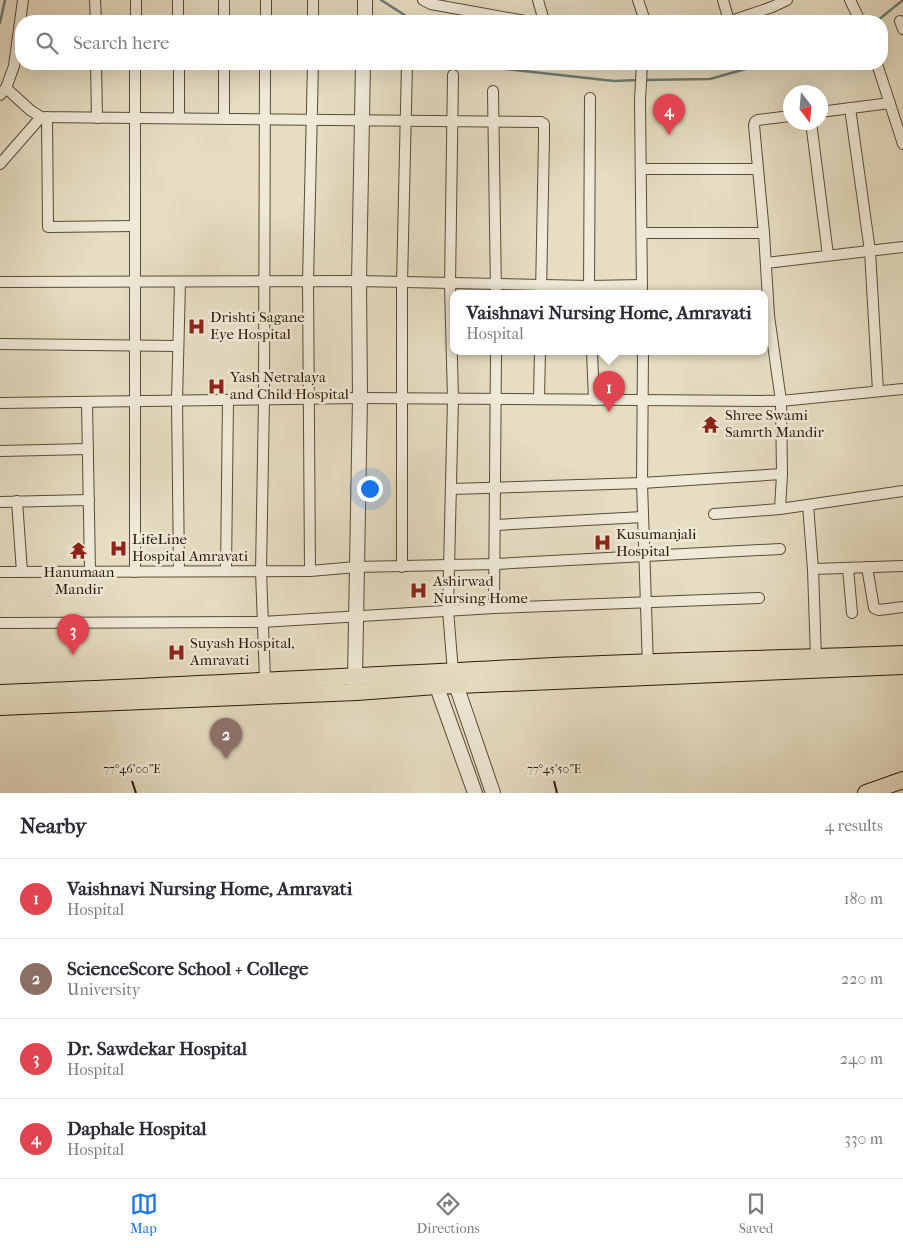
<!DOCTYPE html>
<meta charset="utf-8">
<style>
:root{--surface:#fff;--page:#f7f7f7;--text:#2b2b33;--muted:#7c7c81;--line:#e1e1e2;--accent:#1a73e8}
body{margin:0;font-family:"IM FELL French Canon",serif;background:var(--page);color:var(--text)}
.compass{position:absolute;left:783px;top:85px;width:45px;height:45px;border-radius:50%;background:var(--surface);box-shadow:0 5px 20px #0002;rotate:164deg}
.you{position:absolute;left:369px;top:488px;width:18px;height:18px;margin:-12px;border:4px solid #fff;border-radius:50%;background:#1a73e8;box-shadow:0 0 0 8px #1a73e833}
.badge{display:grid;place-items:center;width:32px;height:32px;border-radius:50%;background:var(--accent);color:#fff;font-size:16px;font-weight:700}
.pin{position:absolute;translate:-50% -41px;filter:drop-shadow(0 1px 2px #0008)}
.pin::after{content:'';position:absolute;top:26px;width:18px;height:15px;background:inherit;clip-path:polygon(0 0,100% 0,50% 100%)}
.popup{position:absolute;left:450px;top:290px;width:318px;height:65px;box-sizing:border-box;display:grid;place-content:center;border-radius:10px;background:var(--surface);filter:drop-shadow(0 1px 4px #0005);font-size:16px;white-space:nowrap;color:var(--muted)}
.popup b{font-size:19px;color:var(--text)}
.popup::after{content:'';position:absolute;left:50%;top:100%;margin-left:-10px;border:10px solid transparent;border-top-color:var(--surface)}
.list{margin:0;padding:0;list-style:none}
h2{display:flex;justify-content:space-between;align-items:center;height:65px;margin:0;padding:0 20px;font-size:21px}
h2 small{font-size:16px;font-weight:400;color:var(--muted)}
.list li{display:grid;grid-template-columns:32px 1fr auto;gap:15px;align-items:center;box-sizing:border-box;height:80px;padding:0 20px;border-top:1px solid var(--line)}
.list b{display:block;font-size:19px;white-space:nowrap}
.list p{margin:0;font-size:16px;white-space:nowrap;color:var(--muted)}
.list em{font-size:16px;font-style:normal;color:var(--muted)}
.icon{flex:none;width:28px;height:28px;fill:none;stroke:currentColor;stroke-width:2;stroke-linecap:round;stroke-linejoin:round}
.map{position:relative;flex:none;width:903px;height:793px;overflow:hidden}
.search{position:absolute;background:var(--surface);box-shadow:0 5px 20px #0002;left:15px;right:15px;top:15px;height:55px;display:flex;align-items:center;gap:12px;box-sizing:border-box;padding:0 18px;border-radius:20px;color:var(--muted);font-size:19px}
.sheet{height:385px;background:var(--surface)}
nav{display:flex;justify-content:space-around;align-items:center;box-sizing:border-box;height:70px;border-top:1px solid var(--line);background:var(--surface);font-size:14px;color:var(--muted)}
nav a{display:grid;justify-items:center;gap:2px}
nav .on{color:var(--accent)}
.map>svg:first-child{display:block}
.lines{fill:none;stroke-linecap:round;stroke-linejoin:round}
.stream{stroke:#6d7b72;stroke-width:2.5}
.minor-casing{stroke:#5b4b36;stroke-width:12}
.tertiary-casing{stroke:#5b4b36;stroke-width:16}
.primary-casing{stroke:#2d1a08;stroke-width:18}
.minor{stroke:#efe9d7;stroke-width:10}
.tertiary{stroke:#efe9d7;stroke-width:14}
.primary{stroke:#e6ddc2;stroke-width:16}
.ticks{fill:none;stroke:#2d1a08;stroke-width:2}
.labels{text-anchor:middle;stroke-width:5;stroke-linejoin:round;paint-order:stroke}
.poi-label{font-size:15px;fill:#2d1a08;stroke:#efe9d7;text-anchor:start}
.ticks-label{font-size:12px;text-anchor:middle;fill:#2d1a08;stroke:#efe9d7;stroke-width:5;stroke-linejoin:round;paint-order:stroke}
</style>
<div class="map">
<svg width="903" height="793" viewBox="0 0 903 793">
<rect width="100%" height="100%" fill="#e6ddc2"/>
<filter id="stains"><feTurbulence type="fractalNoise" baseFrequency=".004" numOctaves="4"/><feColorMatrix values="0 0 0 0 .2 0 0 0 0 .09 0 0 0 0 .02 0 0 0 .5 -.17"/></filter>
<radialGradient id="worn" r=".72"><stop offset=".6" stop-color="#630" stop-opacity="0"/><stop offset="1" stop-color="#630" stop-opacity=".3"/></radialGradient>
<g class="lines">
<g class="stream">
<path d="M381,0L414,21"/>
<path d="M877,21L903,0"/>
<path d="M0,23L5,0"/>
<path d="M483,64L487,67L614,81L638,80"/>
<path d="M643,80L710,79L763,64"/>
</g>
<defs>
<g id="minor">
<path d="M95,0L96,21"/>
<path d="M178,0V21"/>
<path d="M224,0V21"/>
<path d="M423,0L431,4L525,21"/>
<path d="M538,0L544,21"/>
<path d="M638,0L645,21"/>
<path d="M723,0L729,21"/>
<path d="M850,0L860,21"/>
<path d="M136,21V0"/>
<path d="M266,21V0"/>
<path d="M313,21V0"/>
<path d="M731,21L772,7L787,0"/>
<path d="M900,21L903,29"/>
<path d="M96,64L97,118"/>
<path d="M135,64V572"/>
<path d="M179,64V118"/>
<path d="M224,64V118"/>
<path d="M642,64L640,100L642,293"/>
<path d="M877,64L903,144"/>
<path d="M453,75L450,284L453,399L448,610L453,672"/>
<path d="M6,88L14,66L23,0"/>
<path d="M493,91L496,293"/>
<path d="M0,95L6,88L30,110L41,117L541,122L544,124V138L541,293"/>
<path d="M850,108L870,251L878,391"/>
<path d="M820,112L890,103"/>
<path d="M47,117L48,227L135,226"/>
<path d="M811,122L828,255"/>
<path d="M0,164L41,117"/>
<path d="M641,169H757"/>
<path d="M642,233H764"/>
<path d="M766,263L903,247"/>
<path d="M0,282L359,281L589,286L642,285"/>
<path d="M589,293L590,98"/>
<path d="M0,344L178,346"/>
<path d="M592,351L594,400"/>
<path d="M643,351L642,483L648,667"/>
<path d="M539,399L540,351"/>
<path d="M87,402L90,572"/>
<path d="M0,403L360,398L781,401L903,389"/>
<path d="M0,451L88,449"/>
<path d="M451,489L642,483L782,474"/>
<path d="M17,501L22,572"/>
<path d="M0,502L89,500"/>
<path d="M808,505L813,569L816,658"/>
<path d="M780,509L782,474L781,401L769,316L764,233L754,125L755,122L758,120L790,116"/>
<path d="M714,514L780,509L903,491"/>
<path d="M496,525L643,517"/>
<path d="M402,567V283L407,64"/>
<path d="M867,567L874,608L879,610L903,607"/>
<path d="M848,568L852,613"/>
<path d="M813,569L903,566"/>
<path d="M179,571L177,401L180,282"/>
<path d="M226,571L228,400"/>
<path d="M310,571L308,281L313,64"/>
<path d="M0,572L310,571L356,567L496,564L780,549"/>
<path d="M494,608L496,351"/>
<path d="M0,623L262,622L494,608L759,598"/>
<path d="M265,680L261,571L264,400L265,64"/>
</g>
<g id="tertiary">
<path d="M365,21V0"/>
<path d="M433,676L475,793"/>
<path d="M453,676L493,793"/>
<path d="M356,685L355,678L360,398L359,281L363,64"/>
</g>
<g id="primary">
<path d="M0,693C179,686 357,676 535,667C658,661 781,659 903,654"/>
<path d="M0,707L357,692L436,686L903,666"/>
<path d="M866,793L903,780"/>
</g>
</defs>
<use href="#minor" class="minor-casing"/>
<use href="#tertiary" class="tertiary-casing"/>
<use href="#primary" class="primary-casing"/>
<use href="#minor" class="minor"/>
<use href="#tertiary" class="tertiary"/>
<use href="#primary" class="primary"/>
</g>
<path class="ticks" d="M132,781L136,793M554,781L557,793"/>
<defs>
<symbol id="hospital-bare" viewBox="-9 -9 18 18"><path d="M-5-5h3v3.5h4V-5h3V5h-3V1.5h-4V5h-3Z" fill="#8f2418" stroke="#efe9d7" stroke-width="2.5" paint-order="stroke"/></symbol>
<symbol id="temple-bare" viewBox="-9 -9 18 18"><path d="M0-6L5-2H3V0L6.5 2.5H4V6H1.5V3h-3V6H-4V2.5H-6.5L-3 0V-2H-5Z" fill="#8f2418" stroke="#efe9d7" stroke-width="2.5" paint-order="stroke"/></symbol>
</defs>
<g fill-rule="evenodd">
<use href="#hospital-bare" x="184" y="314" width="25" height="25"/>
<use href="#hospital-bare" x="204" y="374" width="25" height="25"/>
<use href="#temple-bare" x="698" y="412" width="25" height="25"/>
<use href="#hospital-bare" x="590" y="530" width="25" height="25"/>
<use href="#hospital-bare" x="106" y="536" width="25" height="25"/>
<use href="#temple-bare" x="66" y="538" width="25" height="25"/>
<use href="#hospital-bare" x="406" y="578" width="25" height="25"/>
<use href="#hospital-bare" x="164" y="640" width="25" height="25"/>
</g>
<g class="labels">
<g class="poi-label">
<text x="210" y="322">Drishti Sagane<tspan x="210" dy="17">Eye Hospital</tspan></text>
<text x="230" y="382">Yash Netralaya<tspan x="230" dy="17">and Child Hospital</tspan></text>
<text x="725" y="420">Shree Swami<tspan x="725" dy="17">Samrth Mandir</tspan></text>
<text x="616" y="539">Kusumanjali<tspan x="616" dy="17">Hospital</tspan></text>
<text x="132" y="544">LifeLine<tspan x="132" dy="17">Hospital Amravati</tspan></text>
<text x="79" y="577" text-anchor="middle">Hanumaan<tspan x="79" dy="17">Mandir</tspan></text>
<text x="433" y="586">Ashirwad<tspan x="433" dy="17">Nursing Home</tspan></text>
<text x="190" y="648">Suyash Hospital,<tspan x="190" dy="17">Amravati</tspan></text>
</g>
</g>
<g class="ticks-label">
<text x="132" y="773">77°46'00"E</text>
<text x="554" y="773">77°45'50"E</text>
</g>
<rect width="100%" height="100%" filter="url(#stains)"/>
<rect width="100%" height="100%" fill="url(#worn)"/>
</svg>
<svg class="compass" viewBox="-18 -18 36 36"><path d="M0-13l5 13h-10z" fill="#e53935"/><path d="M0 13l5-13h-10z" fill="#7c7c81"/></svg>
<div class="you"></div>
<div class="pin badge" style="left:609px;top:412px;background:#e0444e">1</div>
<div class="popup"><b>Vaishnavi Nursing Home, Amravati</b>Hospital</div>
<div class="pin badge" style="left:226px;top:759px;background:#8d6e63">2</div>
<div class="pin badge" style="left:73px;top:655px;background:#e0444e">3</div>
<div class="pin badge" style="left:669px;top:135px;background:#e0444e">4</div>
<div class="search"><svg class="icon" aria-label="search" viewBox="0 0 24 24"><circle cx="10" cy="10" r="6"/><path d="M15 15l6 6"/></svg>Search here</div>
</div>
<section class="sheet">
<h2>Nearby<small>4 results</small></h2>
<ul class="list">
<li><span class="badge" style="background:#e0444e">1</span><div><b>Vaishnavi Nursing Home, Amravati</b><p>Hospital</p></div><em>180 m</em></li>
<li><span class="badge" style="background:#8d6e63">2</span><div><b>ScienceScore School + College</b><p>University</p></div><em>220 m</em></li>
<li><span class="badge" style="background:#e0444e">3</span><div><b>Dr. Sawdekar Hospital</b><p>Hospital</p></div><em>240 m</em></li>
<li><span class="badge" style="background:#e0444e">4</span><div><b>Daphale Hospital</b><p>Hospital</p></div><em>330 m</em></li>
</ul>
</section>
<nav>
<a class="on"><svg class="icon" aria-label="map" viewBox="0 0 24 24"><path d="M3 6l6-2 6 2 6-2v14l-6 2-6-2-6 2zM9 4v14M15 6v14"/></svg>Map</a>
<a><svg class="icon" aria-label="directions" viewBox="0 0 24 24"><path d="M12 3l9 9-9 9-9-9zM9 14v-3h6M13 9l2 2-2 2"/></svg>Directions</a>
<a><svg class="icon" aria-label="saved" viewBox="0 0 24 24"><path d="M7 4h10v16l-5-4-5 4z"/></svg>Saved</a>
</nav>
